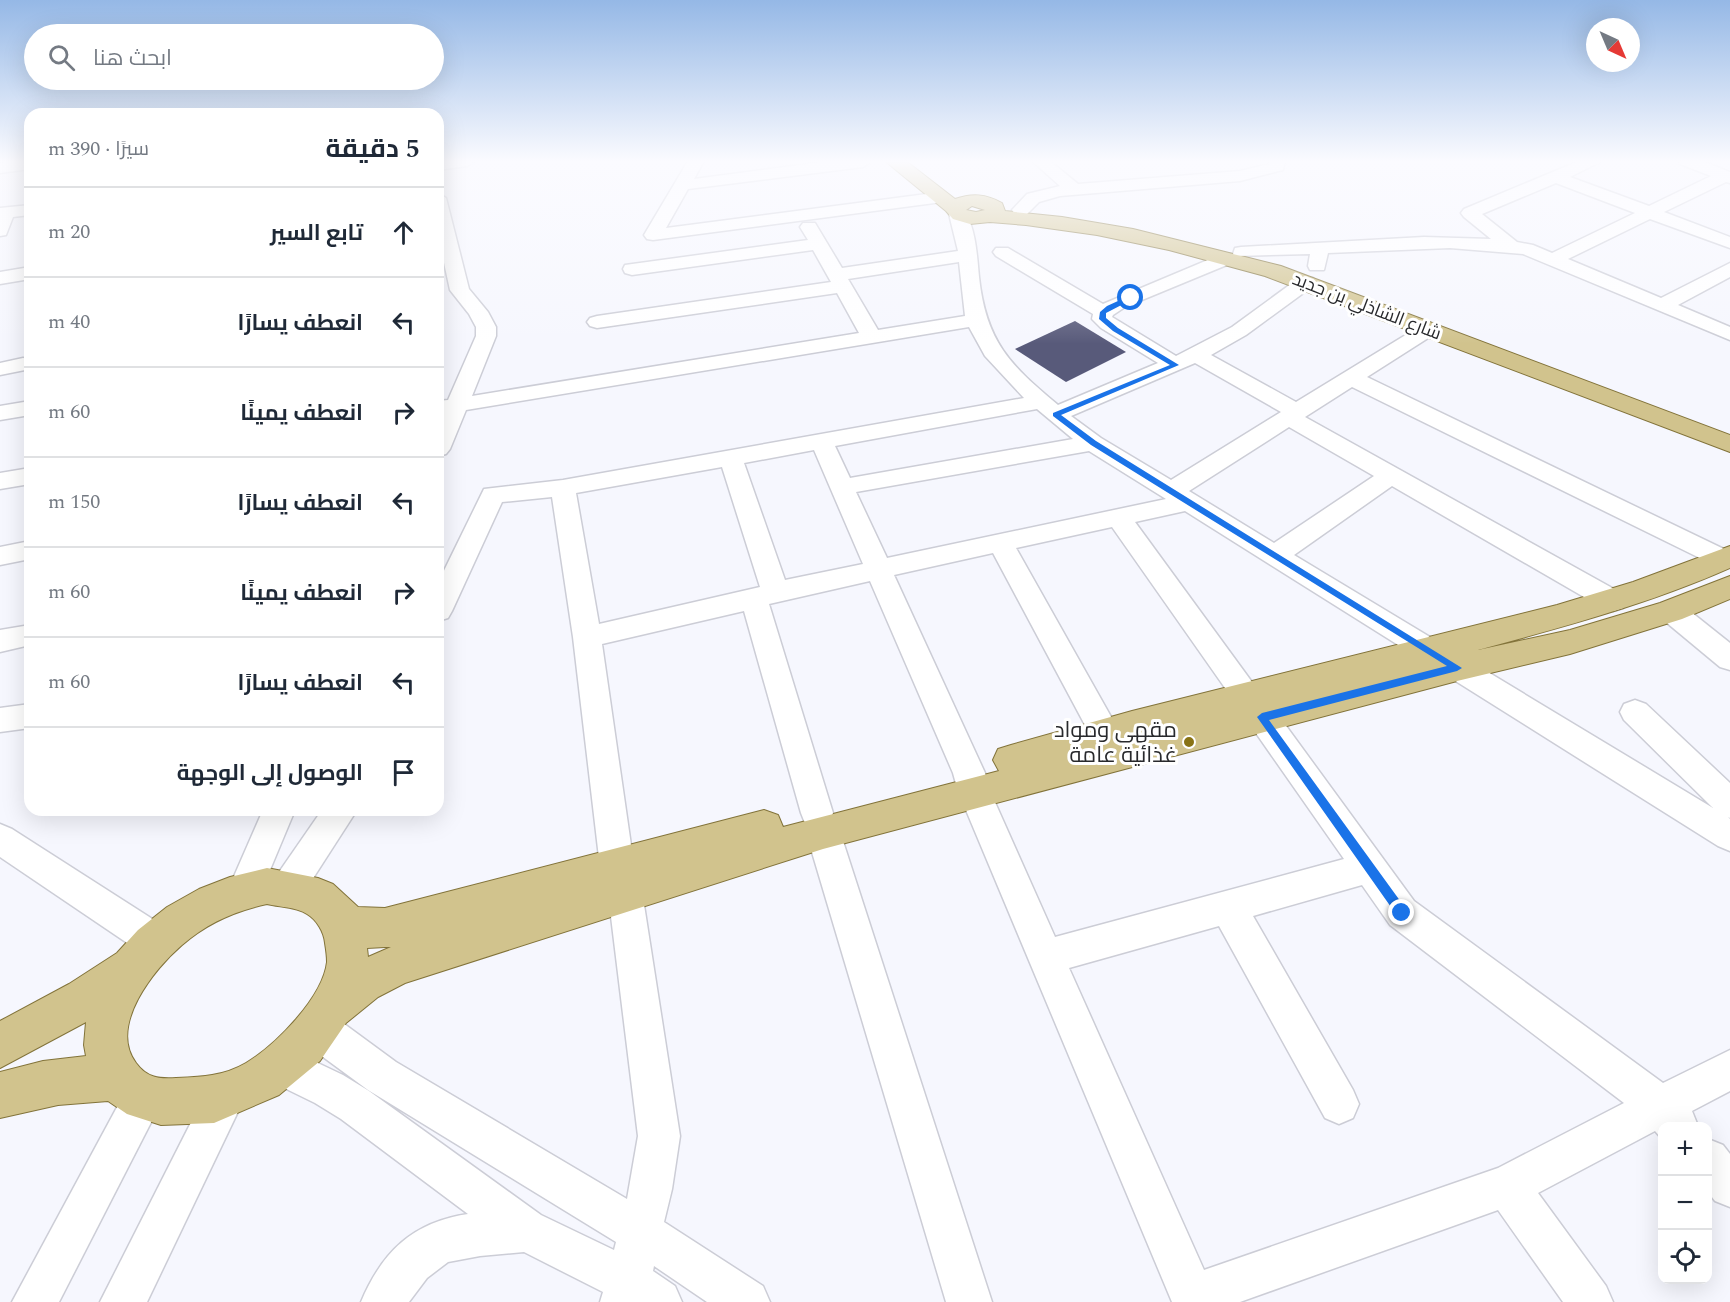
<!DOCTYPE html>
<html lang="ar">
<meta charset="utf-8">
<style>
:root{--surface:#fff;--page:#f6f6f7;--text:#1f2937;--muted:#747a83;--line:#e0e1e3}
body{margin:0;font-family:Spectral,Cairo,serif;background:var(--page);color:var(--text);direction:rtl}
.controls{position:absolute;right:18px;bottom:18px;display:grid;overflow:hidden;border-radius:12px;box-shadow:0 6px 24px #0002}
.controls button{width:54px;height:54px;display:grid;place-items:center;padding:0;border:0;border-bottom:2px solid var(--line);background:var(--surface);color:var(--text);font:30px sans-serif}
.compass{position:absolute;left:1586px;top:18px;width:54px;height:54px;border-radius:50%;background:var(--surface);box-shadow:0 6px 24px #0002;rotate:136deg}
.stop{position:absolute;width:18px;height:18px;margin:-14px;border:4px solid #1a73e8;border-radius:50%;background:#fff}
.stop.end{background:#1a73e8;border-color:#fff;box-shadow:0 2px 6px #0008}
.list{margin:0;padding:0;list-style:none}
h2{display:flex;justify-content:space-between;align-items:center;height:78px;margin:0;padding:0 24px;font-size:26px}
h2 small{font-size:20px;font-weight:400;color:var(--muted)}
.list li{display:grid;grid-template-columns:39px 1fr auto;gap:18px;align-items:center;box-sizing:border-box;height:90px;padding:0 24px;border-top:2px solid var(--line)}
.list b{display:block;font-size:22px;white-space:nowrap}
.list em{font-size:20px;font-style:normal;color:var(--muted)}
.icon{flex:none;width:33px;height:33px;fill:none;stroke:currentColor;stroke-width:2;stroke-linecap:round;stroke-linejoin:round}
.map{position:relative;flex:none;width:1730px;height:1302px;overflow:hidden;direction:ltr}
.search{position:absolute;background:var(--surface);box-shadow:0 6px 24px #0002;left:24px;top:24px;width:420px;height:66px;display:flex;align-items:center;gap:15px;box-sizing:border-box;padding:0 21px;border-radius:33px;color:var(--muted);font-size:22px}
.panel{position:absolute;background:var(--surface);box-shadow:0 6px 24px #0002;left:24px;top:108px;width:420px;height:708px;border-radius:18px;direction:rtl}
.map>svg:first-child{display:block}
.building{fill:#585a7a}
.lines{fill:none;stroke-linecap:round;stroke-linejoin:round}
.minor-casing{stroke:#cccdd6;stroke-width:3}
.major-casing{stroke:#82733a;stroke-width:2}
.minor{fill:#fff;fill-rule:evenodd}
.major{fill:#d1c38d;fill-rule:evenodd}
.route{fill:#1a73e8}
.poi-dot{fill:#897315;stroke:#fff;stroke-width:2}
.labels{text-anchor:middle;stroke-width:6;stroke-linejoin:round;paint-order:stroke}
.far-street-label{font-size:18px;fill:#28292c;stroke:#fff}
.poi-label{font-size:22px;fill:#28292c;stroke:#fff;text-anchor:end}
</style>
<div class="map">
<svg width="1730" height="1302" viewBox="0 0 1730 1302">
<rect width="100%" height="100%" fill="#f6f7fe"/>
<path class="building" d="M1075,321L1126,352L1066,382L1015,349Z"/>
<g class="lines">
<defs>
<g id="minor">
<path d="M13,161H30V169L0,173V163Z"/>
<path d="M438,161H475L467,166L438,170Z"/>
<path d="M688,161H704L694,179L830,161L871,162L863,167L688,189L666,228L942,192L950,197L942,202L653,240L647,239L644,235Z"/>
<path d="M1032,161H1050L1078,184L1240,171L1269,164V161H1285L1283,170L1240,181L1060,196L1039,202L1027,214H1015L1012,210L1027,194L1060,186Z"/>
<path d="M1579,161H1602L1570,177L1649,206L1711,176L1680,164L1678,161H1702L1730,172V183L1726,182L1664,212L1730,237V248L1650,219L1568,259L1661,298L1730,263V277L1678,305L1730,327V340L1523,254L1450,248L1328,253L1324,270H1310L1308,266L1310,254L1236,256L1234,262L1125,307L1113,315L1112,317L1176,356L1232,327L1299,278H1313L1315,282L1313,286L1246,335L1211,355L1296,402L1422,325H1436L1439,329L1436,333L1367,377L1730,552V566L1723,568L1714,565L1352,387L1305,417L1623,594L1627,601L1623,608L1613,611L1603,608L1392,486L1294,555L1713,808L1624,720L1620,712L1624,704L1635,700L1646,704L1730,783V818L1728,817L1730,819V851L1718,846L1185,511L1135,522L1257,689L1262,697L1257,705L1247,709L1237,705L1112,527L1016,548L1119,731L1115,740L1104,743L1093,740L993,553L894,575L985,773L990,791L1055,937L1344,859L1251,726L1247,717L1251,708L1262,705L1273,708L1414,901L1663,1083L1730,1050V1091L1692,1111L1698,1126H1662V1139L1655,1131L1538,1193L1606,1286L1613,1302H1563L1498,1210L1240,1302H1172L958,791L953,773L870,581L769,604L833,813L830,820L835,822L840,832L992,1302H946L806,832L810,825L805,823L801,813L744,611L602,644L634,866L628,877L637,881L642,892L680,1136L672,1189L664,1222L763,1286L770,1302H707L654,1266L653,1271L675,1286L682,1302H600L603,1292L524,1252L480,1256L448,1262L427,1278L409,1302H361C382,1252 413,1222 468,1214L341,1119L315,1103L268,1080L262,1066L268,1052L282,1046L343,1075L369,1091L541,1215L614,1250L616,1242L368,1090L304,1043L299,1029L304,1015L318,1010L332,1015L396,1062L627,1199L638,1136L608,892L614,880L605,877L600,866L573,637L552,497L502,502L452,611L448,618L438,621V583L484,489L563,480L1024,398L985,356L969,327L466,410L450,449L446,454L438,456V422L442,414L438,415V401L448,400L476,336V327L469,314L450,290L438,235V193L446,198L469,289L488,312L496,327V336L472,396L859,333L837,293L597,328L590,326L587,322L590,318L597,316L831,282L813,250L632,275L625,273L623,269L625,265L808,240L800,227L803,223H815L842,268L958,251L949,214L952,210H964C976,229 977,256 979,277C986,342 1010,365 1058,405L1158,363L1101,328L1092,319L1093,314L996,256L993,252L996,248H1008L1103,304L1222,254H1233L1235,248L1241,247L1424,237L1491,239L1464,217L1461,213L1464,209ZM1556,183L1635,213L1552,253L1533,245L1517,242L1482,214ZM959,262L965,316L878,330L848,279ZM1195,363L1281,412L1171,480L1101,438L1071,416ZM1037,409L1073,439L850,478L835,446ZM1289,427L1374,476L1274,543L1189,491ZM814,450L863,564L785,580L744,463ZM1089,451L1166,499L887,558L856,492ZM722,467L760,587L599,624L576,493ZM1362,885L1390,925L1624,1103L1498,1168L1204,1270L1069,968L1219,926L1325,1118L1339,1124L1353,1118L1359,1104L1353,1090L1253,916Z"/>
<path d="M30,205V215L13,217L6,235L0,236V208Z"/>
<path d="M30,267V279L0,284V272Z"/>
<path d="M23,358L30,359V369L0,375V363Z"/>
<path d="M30,401V415L0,420V406Z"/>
<path d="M30,468V484L0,489V473Z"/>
<path d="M30,541V559L0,565V547Z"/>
<path d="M1671,601L1681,604L1730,643V670L1720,667L1661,618L1657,611L1661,604Z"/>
<path d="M30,625V645L0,652V630Z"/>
<path d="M30,704V728L0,732V708Z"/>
<path d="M263,810H295L257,901L245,906L233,901L228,890Z"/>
<path d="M322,810H357L301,897L289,902L277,897L272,886L277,875Z"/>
<path d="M0,824L12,829L168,929L173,941L168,953L155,958L142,953L0,857Z"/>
<path d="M225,1077L239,1083L245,1097L147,1302H100L211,1083Z"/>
<path d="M143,1079L157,1085L163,1099L59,1302H12L129,1085Z"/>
<path d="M1708,1139L1723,1145L1730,1154V1207L1715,1201L1708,1192Z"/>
</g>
<g id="major">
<path d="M885,161H906L955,199C972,193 986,194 1002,203L1005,211L1062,217L1133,229L1281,266L1730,435V452L1265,276L1169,250L1097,235L1026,225L990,222L970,224L953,219L946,211ZM972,206L985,210L976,212L966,210Z"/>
<path d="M1730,546V568C1649,604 1563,627 1478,650L1570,630L1660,603L1730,576V599L1682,619L1570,654L1457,681L823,849L405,983L378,997L346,1023L320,1061L279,1095L214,1123L161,1125L127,1114L108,1101L58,1105L0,1118V1072L43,1061L86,1056L84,1045L86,1022L0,1068V1021L69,984L117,953L138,930L167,907L199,889L230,877L267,868L318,878L333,884L358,907L385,908L764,810L778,815L783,827L999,771L993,760L998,749L1011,745L1132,711L1557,605L1633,582ZM267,904C278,907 297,907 307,914C317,920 324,932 325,943C326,949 327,956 327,962C323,997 276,1045 246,1063C224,1076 201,1077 176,1078C159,1079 147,1078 136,1063C108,1026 154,969 182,945C207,923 235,911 267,904ZM385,947H391L368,957L367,948Z"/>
</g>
</defs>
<use href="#minor" class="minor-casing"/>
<use href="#major" class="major-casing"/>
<use href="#minor" class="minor"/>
<use href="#major" class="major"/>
</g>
<linearGradient id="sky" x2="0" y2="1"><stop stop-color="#95b8e6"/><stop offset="0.47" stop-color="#fbfbff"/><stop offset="1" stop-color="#fbfbff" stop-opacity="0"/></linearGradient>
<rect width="1730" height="344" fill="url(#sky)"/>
<path class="route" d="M1129,296L1135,298L1106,313V318L1118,328L1179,365L1061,415L1096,441L1462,668L1457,671L1269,720L1406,909V917H1398L1257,717L1262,713L1447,666L1091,445L1053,416V413L1170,365L1113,331L1099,319L1100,312L1107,306Z"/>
<circle class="poi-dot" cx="1189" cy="742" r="6"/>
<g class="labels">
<g class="far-street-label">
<text transform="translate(1367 306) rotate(21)" y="6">شارع الشاذلي بن جديد</text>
</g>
<g class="poi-label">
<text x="1177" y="737">مقهى ومواد<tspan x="1177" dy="25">غذائية عامة</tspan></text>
</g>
</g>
</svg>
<div class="controls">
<button>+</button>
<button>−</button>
<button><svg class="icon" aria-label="locate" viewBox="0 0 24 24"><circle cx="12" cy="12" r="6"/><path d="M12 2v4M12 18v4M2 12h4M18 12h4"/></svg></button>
</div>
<svg class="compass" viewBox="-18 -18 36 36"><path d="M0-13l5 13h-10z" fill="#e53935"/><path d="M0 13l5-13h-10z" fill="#747a83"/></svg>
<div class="stop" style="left:1131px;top:298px"></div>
<div class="stop end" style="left:1402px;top:913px"></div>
<div class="search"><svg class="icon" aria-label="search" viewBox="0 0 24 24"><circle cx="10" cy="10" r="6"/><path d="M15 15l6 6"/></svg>ابحث هنا</div>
<section class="panel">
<h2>5 دقيقة<small>سيرًا · 390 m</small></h2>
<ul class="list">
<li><svg class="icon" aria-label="ahead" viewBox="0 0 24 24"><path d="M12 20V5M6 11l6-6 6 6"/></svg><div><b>تابع السير</b></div><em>20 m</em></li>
<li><svg class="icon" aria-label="left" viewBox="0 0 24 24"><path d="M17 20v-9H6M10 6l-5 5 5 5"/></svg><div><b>انعطف يسارًا</b></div><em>40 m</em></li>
<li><svg class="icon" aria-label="right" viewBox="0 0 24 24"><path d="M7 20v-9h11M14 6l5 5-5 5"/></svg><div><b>انعطف يمينًا</b></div><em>60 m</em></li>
<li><svg class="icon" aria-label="left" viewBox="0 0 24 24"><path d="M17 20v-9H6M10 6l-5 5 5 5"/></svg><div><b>انعطف يسارًا</b></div><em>150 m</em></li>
<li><svg class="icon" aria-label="right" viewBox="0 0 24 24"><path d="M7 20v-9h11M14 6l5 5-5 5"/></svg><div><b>انعطف يمينًا</b></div><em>60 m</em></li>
<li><svg class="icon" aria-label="left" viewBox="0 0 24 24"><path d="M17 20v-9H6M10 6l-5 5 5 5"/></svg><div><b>انعطف يسارًا</b></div><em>60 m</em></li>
<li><svg class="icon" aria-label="arrive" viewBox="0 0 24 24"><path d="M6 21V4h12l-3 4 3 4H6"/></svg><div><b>الوصول إلى الوجهة</b></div></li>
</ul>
</section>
</div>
